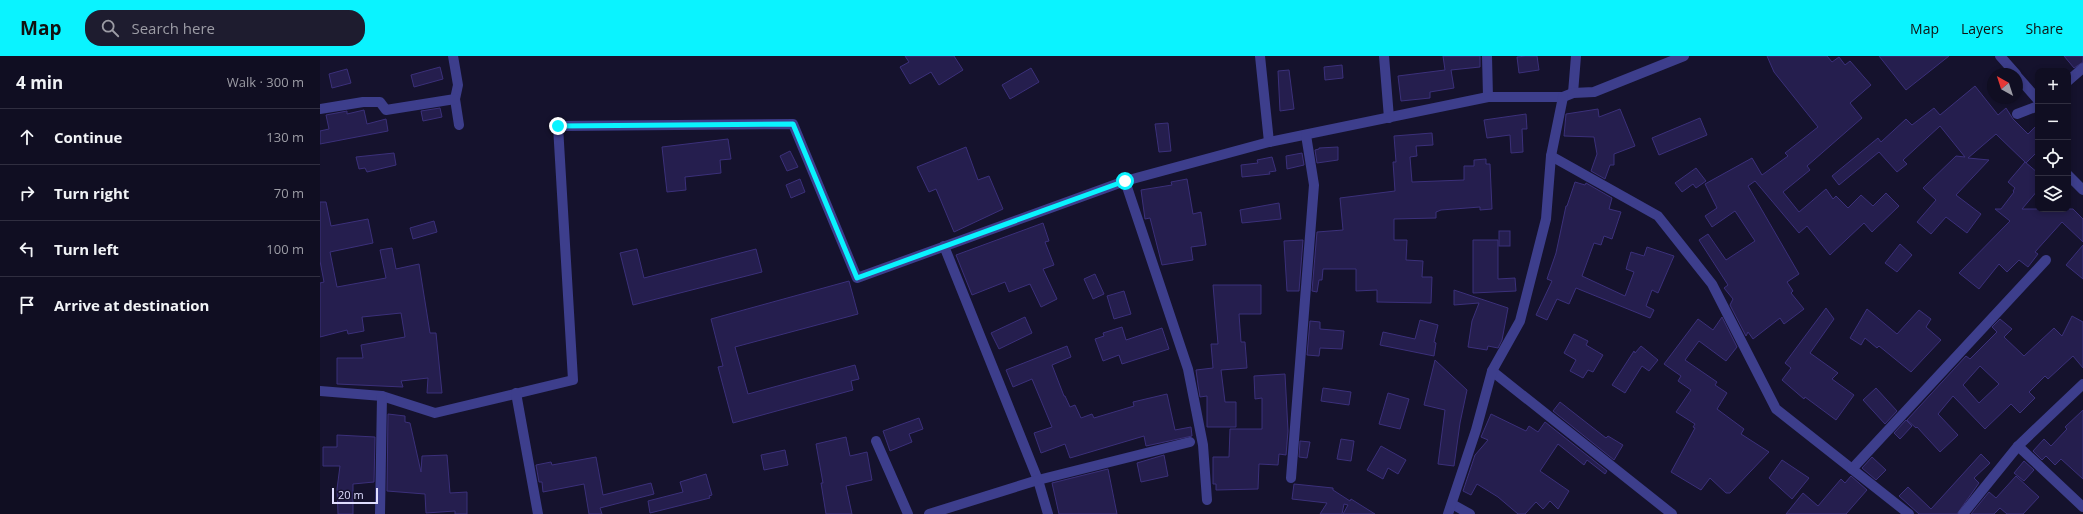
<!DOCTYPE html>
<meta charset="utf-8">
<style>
:root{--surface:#100e22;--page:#1e1c2f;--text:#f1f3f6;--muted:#9c9ca5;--line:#302e40;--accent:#0af3ff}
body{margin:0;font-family:"Open Sans",sans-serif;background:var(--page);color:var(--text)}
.controls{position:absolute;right:12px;top:12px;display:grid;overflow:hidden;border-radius:8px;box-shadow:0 2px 6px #0003}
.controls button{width:36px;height:36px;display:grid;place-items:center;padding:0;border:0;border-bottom:1px solid var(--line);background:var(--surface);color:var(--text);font:20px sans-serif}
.compass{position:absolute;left:1667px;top:12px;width:36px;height:36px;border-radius:50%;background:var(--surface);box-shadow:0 2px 6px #0003;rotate:321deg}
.scale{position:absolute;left:12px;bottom:10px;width:46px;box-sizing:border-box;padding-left:4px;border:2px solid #e0deff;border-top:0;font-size:11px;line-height:14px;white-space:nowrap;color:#e0deff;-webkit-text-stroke:3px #15122d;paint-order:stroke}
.stop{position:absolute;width:12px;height:12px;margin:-9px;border:3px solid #0af3ff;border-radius:50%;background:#fff}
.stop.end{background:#0af3ff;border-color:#fff;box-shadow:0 1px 4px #0008}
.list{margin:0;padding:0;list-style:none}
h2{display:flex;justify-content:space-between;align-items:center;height:52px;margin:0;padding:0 16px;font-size:17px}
h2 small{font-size:13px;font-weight:400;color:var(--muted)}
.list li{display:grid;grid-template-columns:26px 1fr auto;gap:12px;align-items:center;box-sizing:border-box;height:56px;padding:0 16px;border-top:1px solid var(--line)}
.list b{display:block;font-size:15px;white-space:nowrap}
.list em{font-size:13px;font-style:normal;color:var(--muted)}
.icon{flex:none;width:22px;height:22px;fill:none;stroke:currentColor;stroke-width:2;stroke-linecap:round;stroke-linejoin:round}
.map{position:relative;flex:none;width:1763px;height:458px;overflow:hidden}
header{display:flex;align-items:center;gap:24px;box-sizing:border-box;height:56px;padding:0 20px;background:var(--accent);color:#111}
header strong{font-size:19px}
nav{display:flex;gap:22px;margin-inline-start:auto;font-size:14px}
.search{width:280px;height:36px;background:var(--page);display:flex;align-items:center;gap:10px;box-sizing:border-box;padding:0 14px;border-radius:16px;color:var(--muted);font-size:15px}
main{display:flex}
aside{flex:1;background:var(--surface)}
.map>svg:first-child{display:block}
.building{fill:#251e4e;stroke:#3b307a;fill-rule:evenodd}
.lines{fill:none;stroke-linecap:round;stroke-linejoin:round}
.minor{stroke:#3d3e8c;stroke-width:10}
.route{stroke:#0af3ff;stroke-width:5}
</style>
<header>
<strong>Map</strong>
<div class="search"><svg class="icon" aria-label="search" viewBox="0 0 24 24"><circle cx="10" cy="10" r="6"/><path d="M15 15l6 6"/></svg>Search here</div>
<nav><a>Map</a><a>Layers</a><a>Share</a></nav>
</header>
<main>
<aside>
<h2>4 min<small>Walk · 300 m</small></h2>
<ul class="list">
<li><svg class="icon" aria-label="ahead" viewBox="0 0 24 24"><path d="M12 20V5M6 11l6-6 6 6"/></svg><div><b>Continue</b></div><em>130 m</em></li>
<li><svg class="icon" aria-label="right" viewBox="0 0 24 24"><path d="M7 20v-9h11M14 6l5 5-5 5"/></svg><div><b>Turn right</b></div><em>70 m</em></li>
<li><svg class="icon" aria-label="left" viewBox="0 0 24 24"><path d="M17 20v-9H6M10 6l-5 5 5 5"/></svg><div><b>Turn left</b></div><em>100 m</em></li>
<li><svg class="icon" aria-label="arrive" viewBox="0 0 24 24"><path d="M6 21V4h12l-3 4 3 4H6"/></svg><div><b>Arrive at destination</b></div></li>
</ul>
</aside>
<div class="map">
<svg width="1763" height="458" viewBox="0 0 1763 458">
<rect width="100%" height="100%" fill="#15122d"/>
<g class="building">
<path d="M585,0H634L643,14L619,29L611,16L590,28L580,11L589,6Z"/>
<path d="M1123,0H1160V11L1131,14L1134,32L1110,36V42L1081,45L1078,20L1125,14Z"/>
<path d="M1206,0H1217L1219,14L1199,17L1197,1Z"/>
<path d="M1447,0H1507L1512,6L1519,1L1525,9L1530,5L1551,29L1530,47L1542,62L1487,110L1490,114L1463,136L1479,156L1506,133L1513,143L1516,140L1528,152L1541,139L1553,150L1566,137L1579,150L1552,176L1544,167L1510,199L1487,170L1479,177L1435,125L1428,130L1479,218L1467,226L1473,235L1471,237L1484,253L1464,268L1460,262L1433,283L1428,276L1426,280L1410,249L1413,243L1404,232L1408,229L1379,184L1388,178L1406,204L1435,185L1415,155L1392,171L1385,160L1397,152L1385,128L1432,102L1442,119L1468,100L1465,97L1498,71L1454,16Z"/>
<path d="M1559,0H1629L1586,34Z"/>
<path d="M1744,0H1763V6L1754,12Z"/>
<path d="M1022,9L1023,22L1005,24L1004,11Z"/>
<path d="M120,11L123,23L94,31L91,19Z"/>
<path d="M711,12L719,26L690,43L682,29Z"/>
<path d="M27,13L31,27L12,32L9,18Z"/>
<path d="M969,14L974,53L960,55L958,15Z"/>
<path d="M1655,30L1678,59L1686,52L1693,63L1708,78L1718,68V95L1706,107L1676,78L1648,102L1669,104L1636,139L1661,158L1647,177L1626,161L1611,178L1597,166L1616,144L1603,132L1636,100L1645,101L1620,70L1583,104L1587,108L1577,116L1559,96L1519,129L1512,120L1558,82L1561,86L1586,63L1592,69L1614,52L1620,59Z"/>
<path d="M120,52L122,61L103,65L101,55Z"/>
<path d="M1278,53L1279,61L1300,53L1315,90L1294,98V109H1290L1285,123L1271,115L1277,98L1274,81L1244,80L1246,58Z"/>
<path d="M44,54L47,68L66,63L68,75L0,88V75L9,73L6,59L27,55V58Z"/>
<path d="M1206,58L1207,73H1202L1203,96L1191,97L1190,79L1167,82L1164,64Z"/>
<path d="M1380,62L1387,79L1339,99L1332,82Z"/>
<path d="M848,67L851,95L839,96L835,68Z"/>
<path d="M1112,77L1113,89L1096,90L1097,100L1090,101L1092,126L1144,124V110H1154V104L1166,103V108H1170L1172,153L1160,154V151L1121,154L1116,156V162L1074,163V184H1087L1086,204L1103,205L1102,221H1112L1111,247L1057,246V234L1036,235V213H1003L1002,224H999L997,236L992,235L997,176L1023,174L1020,142L1075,135L1073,106H1076L1074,80Z"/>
<path d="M408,83L411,103L400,104L401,117L365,121L366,134L347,136L342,91Z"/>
<path d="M646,91L658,124L669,120L683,153L634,176L616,133L609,136L597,111Z"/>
<path d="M1018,91V104L997,107L995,94L999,93V92Z"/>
<path d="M470,95L478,111L467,115L460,100Z"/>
<path d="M74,97L76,109L47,116L45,112L39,113L36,101Z"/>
<path d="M982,97L984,109L967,113L966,100Z"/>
<path d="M952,101L956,115L949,116L950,118L922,121L921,109L938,107L937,104Z"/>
<path d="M1705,106L1718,117V134L1702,153H1753L1763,163V186L1742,166L1715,196L1718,198L1708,211L1699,204L1687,216L1679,208L1659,233L1639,217L1690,165L1675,153H1681L1694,136L1693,135L1695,132L1688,126Z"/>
<path d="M1376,112L1386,125L1376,132L1373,128L1362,136L1355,127Z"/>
<path d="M480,123L485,136L471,142L466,129Z"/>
<path d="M867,123L873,158L881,156L886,189L871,191L873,204L842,209L830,162L825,163L821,134L852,129L851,126Z"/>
<path d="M1255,126L1265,129L1266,127L1292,142L1289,153L1301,156L1292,183L1284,180L1281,189L1274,187L1262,220L1305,240L1314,216L1306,213L1311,196L1324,200L1327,191L1354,200L1338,237L1332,234L1326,250L1334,254L1330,262L1256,232L1249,248L1237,243L1227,264L1216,259L1232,225L1227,223L1236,197L1246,150H1247Z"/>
<path d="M0,146H6L11,170L48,163L53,187L10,196L17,231L66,222L60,194L72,192L76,213L99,208L110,277H116L122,337H107L108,322L81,325L83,331L17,328V302H43L41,289L85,281L81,257L42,261L44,275L28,278L27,274L0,281V227L4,226L0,205Z"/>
<path d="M959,147L961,163L922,167L920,154Z"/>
<path d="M114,165L117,176L93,183L90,172Z"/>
<path d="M723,167L729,185L725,186L734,209L723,213L737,243L721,251L710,228L689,236L685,226L652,239L636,199Z"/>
<rect x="1179" y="175" width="11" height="15"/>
<path d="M983,184L979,235H967L964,185Z"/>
<path d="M1153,184H1178V223L1195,222L1196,235L1153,237Z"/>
<path d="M1580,188L1592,199L1577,216L1565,207Z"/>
<path d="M1763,189V223L1746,209Z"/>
<path d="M317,193L324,222L436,193L442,216L313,249L300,197Z"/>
<path d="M775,218L784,238L773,243L764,223Z"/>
<path d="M529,225L538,258L415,291L428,338L535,309L539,323L531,325L533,334L413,367L398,311L403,310L391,263Z"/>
<path d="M893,229H941V258H919L921,286H925L927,312L901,314L905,346H916V371H887V340L880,341L878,329L876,314L893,312L891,288H898Z"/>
<path d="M1134,234L1188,252L1182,284L1178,292L1168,290L1167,294L1148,291L1152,265L1159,247L1134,249Z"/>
<path d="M804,235L811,258L794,263L787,240Z"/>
<path d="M1506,252L1514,263L1490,297L1518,317L1512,323L1534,339L1516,364L1485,341L1484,343L1462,324L1471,312L1465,307Z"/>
<path d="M1547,253L1577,278L1599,254L1611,263L1606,271L1621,284L1591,316L1559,290L1557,292L1545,282L1541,289L1530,282Z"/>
<path d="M1752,260L1763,266V312L1753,300L1728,323L1725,320L1709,336L1715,342L1700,357L1691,348L1665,373L1633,340L1618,358L1638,379L1620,396L1597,371L1596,372L1587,364L1646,300L1650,303L1677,276L1672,271L1680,263L1692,273L1684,281L1704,300L1734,272L1742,280ZM1660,310L1679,328L1659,347L1643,329Z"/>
<path d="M705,261L712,277L679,293L671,277Z"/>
<path d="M1402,261L1417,291L1406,305L1379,285L1365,304L1397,326L1395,329L1407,337L1397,353L1424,373L1421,378L1449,396L1410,437H1406L1390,422L1381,434L1351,416L1375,372L1373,371L1375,368L1356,356L1371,334L1358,325L1361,320L1344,308L1378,263L1393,274Z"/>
<path d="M1100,264L1118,269L1114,286L1116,287L1114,300L1060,289L1063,276L1095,283Z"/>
<path d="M990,265L1000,266V273L1024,275L1022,293L1000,292L999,300L987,299Z"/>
<path d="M802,271L806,284L842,272L849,293L802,308L799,299L783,305L775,283L784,280L783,277Z"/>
<path d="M1254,278L1268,285L1266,289L1283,299L1273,316L1268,314L1263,322L1250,315L1256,304L1244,297Z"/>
<path d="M747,290L751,301L732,309L744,340H745L750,351L755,349L761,362L772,358L774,362L814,350L813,346L847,338L855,374L871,371L872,380L826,390L824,380L750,402L745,388L721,397L714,377L732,371L712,323L693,331L686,314Z"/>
<path d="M1321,290L1338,304L1329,315L1322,310L1305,337L1292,329L1314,295L1315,297Z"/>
<path d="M1115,304L1147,334L1140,367L1134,410L1118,408L1125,354L1104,349Z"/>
<path d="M965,318L968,375L966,399L959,398L958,409L939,408L938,433L896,434V428H893V401H909L910,373H942V342L935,343L934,320Z"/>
<path d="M1003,332L1031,336L1029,349L1001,345Z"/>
<path d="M1556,332L1577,355L1565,368L1543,344Z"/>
<path d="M1068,337L1089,343L1080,373L1059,368Z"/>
<path d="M1240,346L1286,382L1288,380L1303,389L1294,404L1233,355Z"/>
<path d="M1763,354V423L1741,403L1735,409L1726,400L1722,404L1713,395L1724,383L1731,390L1747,373L1745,371Z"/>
<path d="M68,358L85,360V366L90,367L101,416L102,400L127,399L130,437L147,436V458H135V455L106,457L105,438L67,435Z"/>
<path d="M1171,358L1206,375L1209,370L1218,376L1225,366L1287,415L1285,418L1267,404L1264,409L1238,388L1220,415L1249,435L1238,453L1230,445L1223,453L1216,446L1205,458H1198L1178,441L1157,428L1151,439L1143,435L1155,399L1168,384L1161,381Z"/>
<path d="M599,362L603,373L589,378L592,386L570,395L563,375Z"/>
<path d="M1586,364L1592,370L1580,383L1574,377Z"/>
<path d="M17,379L55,381L54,426L33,428V458H18L17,433L20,410H3V391H17Z"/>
<path d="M526,381L530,400L547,396L552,424L526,430L532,458H506L501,427H503L496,388Z"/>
<path d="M1021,383L1034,385L1031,405L1017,403Z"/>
<path d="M980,385L990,386L987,402L979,401Z"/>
<path d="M1061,390L1086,404L1078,418L1068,412L1063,423L1047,414Z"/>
<path d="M465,394L468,409L444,414L441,399Z"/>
<path d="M1661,398L1670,407L1654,422L1659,427L1637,458H1599L1579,440L1588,431L1611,453Z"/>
<path d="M844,399L848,420L821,426L817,407Z"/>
<path d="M276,401L283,439L331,427L334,438L280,452L282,458H269L264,428L223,436L222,426H219L216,409L231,406L232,409Z"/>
<path d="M1552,401L1566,414L1556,424L1542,412Z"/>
<path d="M1462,404L1489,422L1472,443L1449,422Z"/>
<path d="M1704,405L1714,414L1704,425L1694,417Z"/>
<path d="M788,413L797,458H739L732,427Z"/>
<path d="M386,418L392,439L389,440L390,442L330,457L328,445L363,436L360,426Z"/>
<path d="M1531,420L1547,434L1526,458H1466L1483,437L1498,450L1521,423L1525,427Z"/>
<path d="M1696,420L1719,441L1703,458H1687L1680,452L1674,458H1651L1669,436L1676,442Z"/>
<path d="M974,428L1013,432V434L1030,445L1031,443L1055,458H1023L1028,449L1024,448L1022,458H1000L1007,447L972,443Z"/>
</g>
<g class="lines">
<g class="minor">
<path d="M133,0L138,29L135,43L139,69"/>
<path d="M940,0L949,86"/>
<path d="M1064,0L1069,62"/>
<path d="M1167,0L1168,41"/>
<path d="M1680,0L1696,18"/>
<path d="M1697,20L1718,44"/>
<path d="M1748,25L1763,12"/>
<path d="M1253,37L1256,0"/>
<path d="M0,53L43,46H60L66,54L135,43"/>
<path d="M1697,58L1718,50"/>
<path d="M1231,100L1338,160L1392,228L1456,353L1589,458"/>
<path d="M1748,119L1763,134"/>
<path d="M805,125L868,313L883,389L887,444"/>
<path d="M624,190L718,424L728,458"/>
<path d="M1172,315L1352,458"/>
<path d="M0,335L62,340L115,357L253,324L238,70L473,68L537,222L805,125L949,86L1168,41H1243L1253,37L1274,36L1364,0"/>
<path d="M196,337L218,458"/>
<path d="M556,385L588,458"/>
<path d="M1698,390L1763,451"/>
<path d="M1532,413L1726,204"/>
<path d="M971,422L994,129L986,79"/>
<path d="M1132,448L1150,458"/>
<path d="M60,458L62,340"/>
<path d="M609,458L718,424L870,386"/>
<path d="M1128,458L1156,374L1172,315L1200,265L1226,163L1231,100L1243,41"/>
<path d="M1643,458L1698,390L1763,328"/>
</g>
</g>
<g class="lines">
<path class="route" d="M238,70L473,68L537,222L805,125"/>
</g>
</svg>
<div class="controls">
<button>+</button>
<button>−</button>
<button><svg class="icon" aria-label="locate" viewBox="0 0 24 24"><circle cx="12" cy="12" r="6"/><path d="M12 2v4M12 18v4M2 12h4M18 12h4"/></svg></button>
<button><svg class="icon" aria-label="layers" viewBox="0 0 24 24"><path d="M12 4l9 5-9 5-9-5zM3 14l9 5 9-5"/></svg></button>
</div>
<svg class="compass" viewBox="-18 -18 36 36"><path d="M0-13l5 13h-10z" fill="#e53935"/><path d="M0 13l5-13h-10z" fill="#9c9ca5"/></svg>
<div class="scale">20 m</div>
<div class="stop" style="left:805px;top:125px"></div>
<div class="stop end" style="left:238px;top:70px"></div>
</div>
</main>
